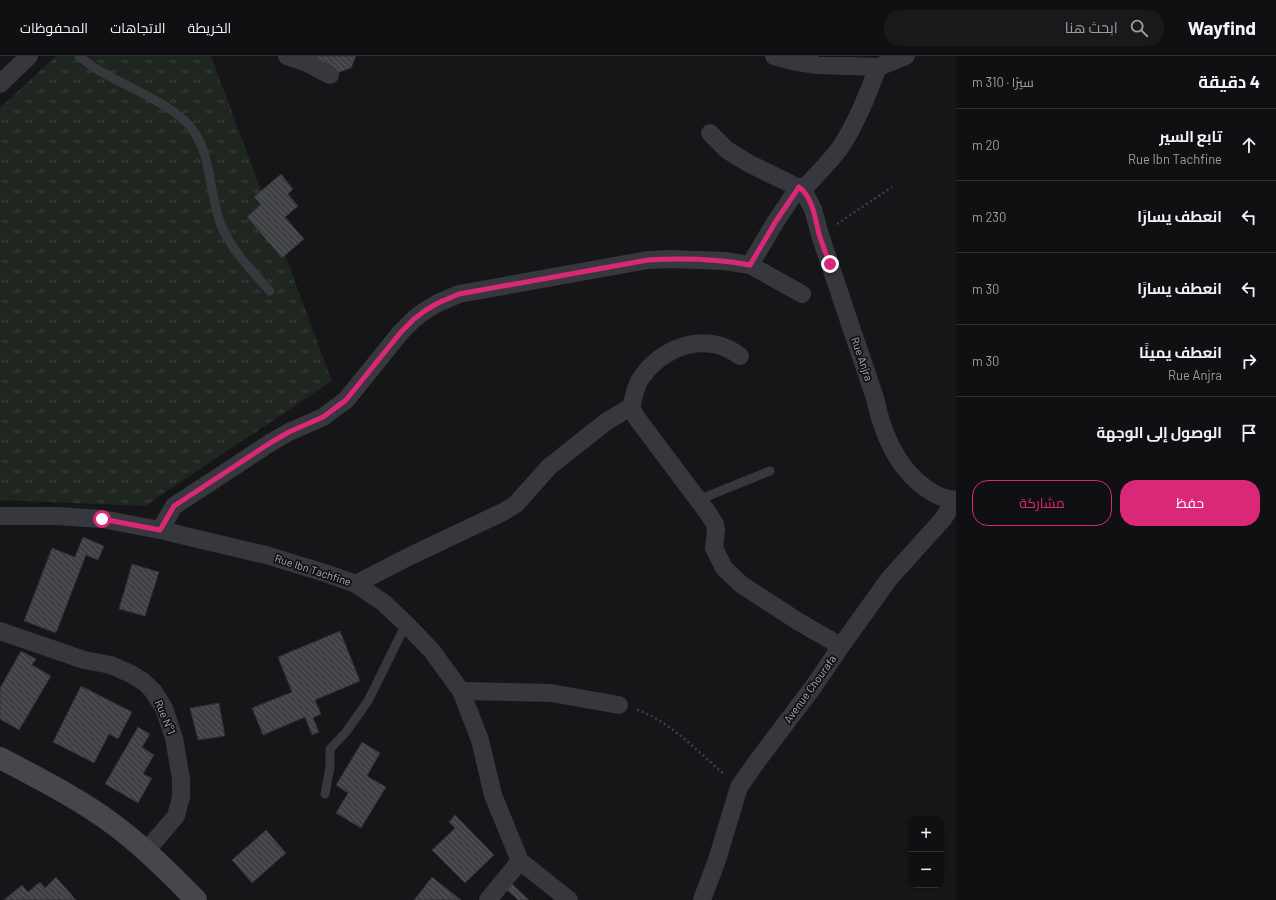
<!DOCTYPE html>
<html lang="ar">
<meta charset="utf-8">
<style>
:root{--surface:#101012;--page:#19191b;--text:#f1f3f6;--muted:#9c9d9f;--line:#303032;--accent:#db2777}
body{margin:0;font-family:Barlow,Cairo,sans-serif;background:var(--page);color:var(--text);direction:rtl}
.controls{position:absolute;right:12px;bottom:12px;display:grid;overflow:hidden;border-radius:8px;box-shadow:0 1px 3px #0004}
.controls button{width:36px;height:36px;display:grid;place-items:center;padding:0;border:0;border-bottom:1px solid var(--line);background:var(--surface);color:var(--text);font:20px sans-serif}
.stop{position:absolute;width:12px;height:12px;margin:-9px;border:3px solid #db2777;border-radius:50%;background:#fff}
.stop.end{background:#db2777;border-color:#fff;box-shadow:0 1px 4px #0008}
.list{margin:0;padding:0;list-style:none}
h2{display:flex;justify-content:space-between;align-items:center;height:52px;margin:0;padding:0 16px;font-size:17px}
h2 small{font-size:13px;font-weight:400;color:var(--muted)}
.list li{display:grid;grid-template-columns:26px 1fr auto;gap:12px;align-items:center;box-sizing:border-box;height:72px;padding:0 16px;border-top:1px solid var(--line)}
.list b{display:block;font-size:15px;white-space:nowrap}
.list p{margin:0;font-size:13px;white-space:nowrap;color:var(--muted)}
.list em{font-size:13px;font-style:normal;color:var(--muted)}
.actions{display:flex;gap:8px;padding:12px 16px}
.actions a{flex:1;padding:9px 0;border:1px solid var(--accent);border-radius:16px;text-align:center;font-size:14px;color:var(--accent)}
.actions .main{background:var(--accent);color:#fff}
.icon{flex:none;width:22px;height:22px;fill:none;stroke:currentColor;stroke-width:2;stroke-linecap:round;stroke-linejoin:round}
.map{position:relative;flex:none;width:956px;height:844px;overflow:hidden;direction:ltr}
header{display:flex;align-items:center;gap:24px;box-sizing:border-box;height:56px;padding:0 20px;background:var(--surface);border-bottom:1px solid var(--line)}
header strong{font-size:19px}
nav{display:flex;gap:22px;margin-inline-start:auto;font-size:14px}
.search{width:280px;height:36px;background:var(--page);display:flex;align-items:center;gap:10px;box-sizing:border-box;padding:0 14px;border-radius:16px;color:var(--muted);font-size:15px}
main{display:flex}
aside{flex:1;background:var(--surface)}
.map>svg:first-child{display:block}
.grass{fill:url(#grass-tufts)}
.building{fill:url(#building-back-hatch);stroke:#303034}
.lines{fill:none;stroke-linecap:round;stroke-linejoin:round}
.path{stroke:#3d3f44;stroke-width:2.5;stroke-dasharray:2 3;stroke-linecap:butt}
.lane{stroke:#37383d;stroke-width:9}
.street{stroke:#37383d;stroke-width:18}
.secondary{stroke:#45474d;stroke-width:22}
.route{stroke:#db2777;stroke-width:5}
.labels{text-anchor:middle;stroke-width:3.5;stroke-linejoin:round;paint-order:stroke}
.street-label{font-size:11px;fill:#a8adb8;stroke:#111113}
</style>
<header>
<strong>Wayfind</strong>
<div class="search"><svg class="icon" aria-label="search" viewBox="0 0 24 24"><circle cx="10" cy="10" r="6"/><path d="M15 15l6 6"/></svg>ابحث هنا</div>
<nav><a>الخريطة</a><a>الاتجاهات</a><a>المحفوظات</a></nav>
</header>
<main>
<aside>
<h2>4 دقيقة<small>سيرًا · 310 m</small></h2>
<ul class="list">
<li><svg class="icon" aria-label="ahead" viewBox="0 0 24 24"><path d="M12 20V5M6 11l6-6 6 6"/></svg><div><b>تابع السير</b><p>Rue Ibn Tachfine</p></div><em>20 m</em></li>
<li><svg class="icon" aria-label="left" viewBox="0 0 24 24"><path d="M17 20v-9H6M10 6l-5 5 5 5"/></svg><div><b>انعطف يسارًا</b></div><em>230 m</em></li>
<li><svg class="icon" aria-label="left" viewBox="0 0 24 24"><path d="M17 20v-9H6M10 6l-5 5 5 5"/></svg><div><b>انعطف يسارًا</b></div><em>30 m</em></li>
<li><svg class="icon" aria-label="right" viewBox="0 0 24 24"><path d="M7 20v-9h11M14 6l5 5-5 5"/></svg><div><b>انعطف يمينًا</b><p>Rue Anjra</p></div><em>30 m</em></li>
<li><svg class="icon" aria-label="arrive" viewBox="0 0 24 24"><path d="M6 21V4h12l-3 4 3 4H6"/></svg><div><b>الوصول إلى الوجهة</b></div></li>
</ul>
<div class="actions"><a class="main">حفظ</a><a>مشاركة</a></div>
</aside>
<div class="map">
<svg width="956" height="844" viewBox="0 0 956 844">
<defs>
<pattern id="grass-tufts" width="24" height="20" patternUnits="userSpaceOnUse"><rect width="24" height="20" fill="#1e261f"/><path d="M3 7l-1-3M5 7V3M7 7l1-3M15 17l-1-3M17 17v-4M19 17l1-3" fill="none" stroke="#3c433d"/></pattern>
<pattern id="building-back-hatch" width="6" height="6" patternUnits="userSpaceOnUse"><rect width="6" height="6" fill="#404145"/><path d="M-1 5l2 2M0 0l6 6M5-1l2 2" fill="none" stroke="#595a5e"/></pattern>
</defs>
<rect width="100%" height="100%" fill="#161618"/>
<path class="grass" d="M56,0H211L332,325L145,450L0,444V52Z"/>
<g class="building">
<path d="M297,0H356L351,12L337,17Z"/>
<path d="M281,118L293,133L288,138L298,150L285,161L304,183L282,202L247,161L261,148L254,141Z"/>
<path d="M83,481L104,490L98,504L86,499L56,577L24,565L52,492L75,501Z"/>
<path d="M132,508L159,516L145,560L119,553Z"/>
<path d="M340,575L360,625L315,644L321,658L313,662L319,676L312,679L305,661L263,679L252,652L292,636L278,601Z"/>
<path d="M21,595L36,603L32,609L51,620L19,674L0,663V632Z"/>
<path d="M81,630L132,656L118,683L109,678L94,707L53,686Z"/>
<path d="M219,647L225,680L198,684L190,652Z"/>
<path d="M138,671L150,678L142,691L154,699L143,718L152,722L138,747L105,728Z"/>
<path d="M362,686L380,697L367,720L386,731L361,772L336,757L348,737L336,729Z"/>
<path d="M455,759L494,799L465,827L432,794L455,772L449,766Z"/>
<path d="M266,774L286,797L252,827L232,804Z"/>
<path d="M56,821L76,844H4L22,829L28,836L40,826L45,832Z"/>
<path d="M432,821L461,844H414Z"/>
<path d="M511,827L529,844H518L505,832Z"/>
</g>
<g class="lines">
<g class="path">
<path d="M837,168L892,131"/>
<path d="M637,654C670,665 699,697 725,719"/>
</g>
<g class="lane">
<path d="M79,0C85,5 91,10 98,14C125,30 175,49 193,74C212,101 209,139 221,169C232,195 252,215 270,235"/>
<path d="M698,444L770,415"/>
<path d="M325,738L330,711V693L346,676L368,645L406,568"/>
</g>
<g class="street">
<path d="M287,0L307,7L330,19"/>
<path d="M774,0L792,5L817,9L878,11L906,0"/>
<path d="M0,28L29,0"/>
<path d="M710,77L727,94L748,107L803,134L813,153L820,179L875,342C883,380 900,420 937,439C943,442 949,443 955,445"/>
<path d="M803,134C815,120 829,107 840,92C857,66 867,40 878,11"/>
<path d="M750,209L776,165L799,131"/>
<path d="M631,351L636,361L708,457L715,468L716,474L714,492L724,512L742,529L799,566L841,590"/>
<path d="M0,460H57L102,463L160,474L266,499L325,517L356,528L384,547L406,568L432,595L461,635L480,684L493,739L520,805L569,844"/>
<path d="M160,474L174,450L270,387L289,376L323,361L346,344L401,276L414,263L426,254L438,247L459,238L648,204L670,203L725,205L750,209L802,238"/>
<path d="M356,528L406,502L505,455L516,448L549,411L607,365L631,351C634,342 635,330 641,322C658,297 688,282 718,289C726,291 733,295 740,300"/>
<path d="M0,575L84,604L111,609L131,618L144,626L153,635L164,652L174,682L181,723V741L176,760L146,795"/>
<path d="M461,635L551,637L619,649"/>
<path d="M488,844L520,805"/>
<path d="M702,844L717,804L739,731L758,704L814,630L841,590L889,523L943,463L956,443"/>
</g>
<path class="secondary" d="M0,702C38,722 78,742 113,768C143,790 170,817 196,844"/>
</g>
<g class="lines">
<path class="route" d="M102,463L160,474L174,450L270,387L289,376L323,361L346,344L401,276L414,263L426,254L438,247L459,238L648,204C682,202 717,203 750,209L776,165L799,131C813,142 815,162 819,178C822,188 826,198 830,208"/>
</g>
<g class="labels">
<g class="street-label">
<text transform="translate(862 303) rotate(71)" y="4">Rue Anjra</text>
<text transform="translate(313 514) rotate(18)" y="4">Rue Ibn Tachfine</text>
<text transform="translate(810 633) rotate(-54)" y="4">Avenue Chourafa</text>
<text transform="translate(165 661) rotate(67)" y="4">Rue N°1</text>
</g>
</g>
</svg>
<div class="controls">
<button>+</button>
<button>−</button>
</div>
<div class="stop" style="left:102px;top:463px"></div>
<div class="stop end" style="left:830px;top:208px"></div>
</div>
</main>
